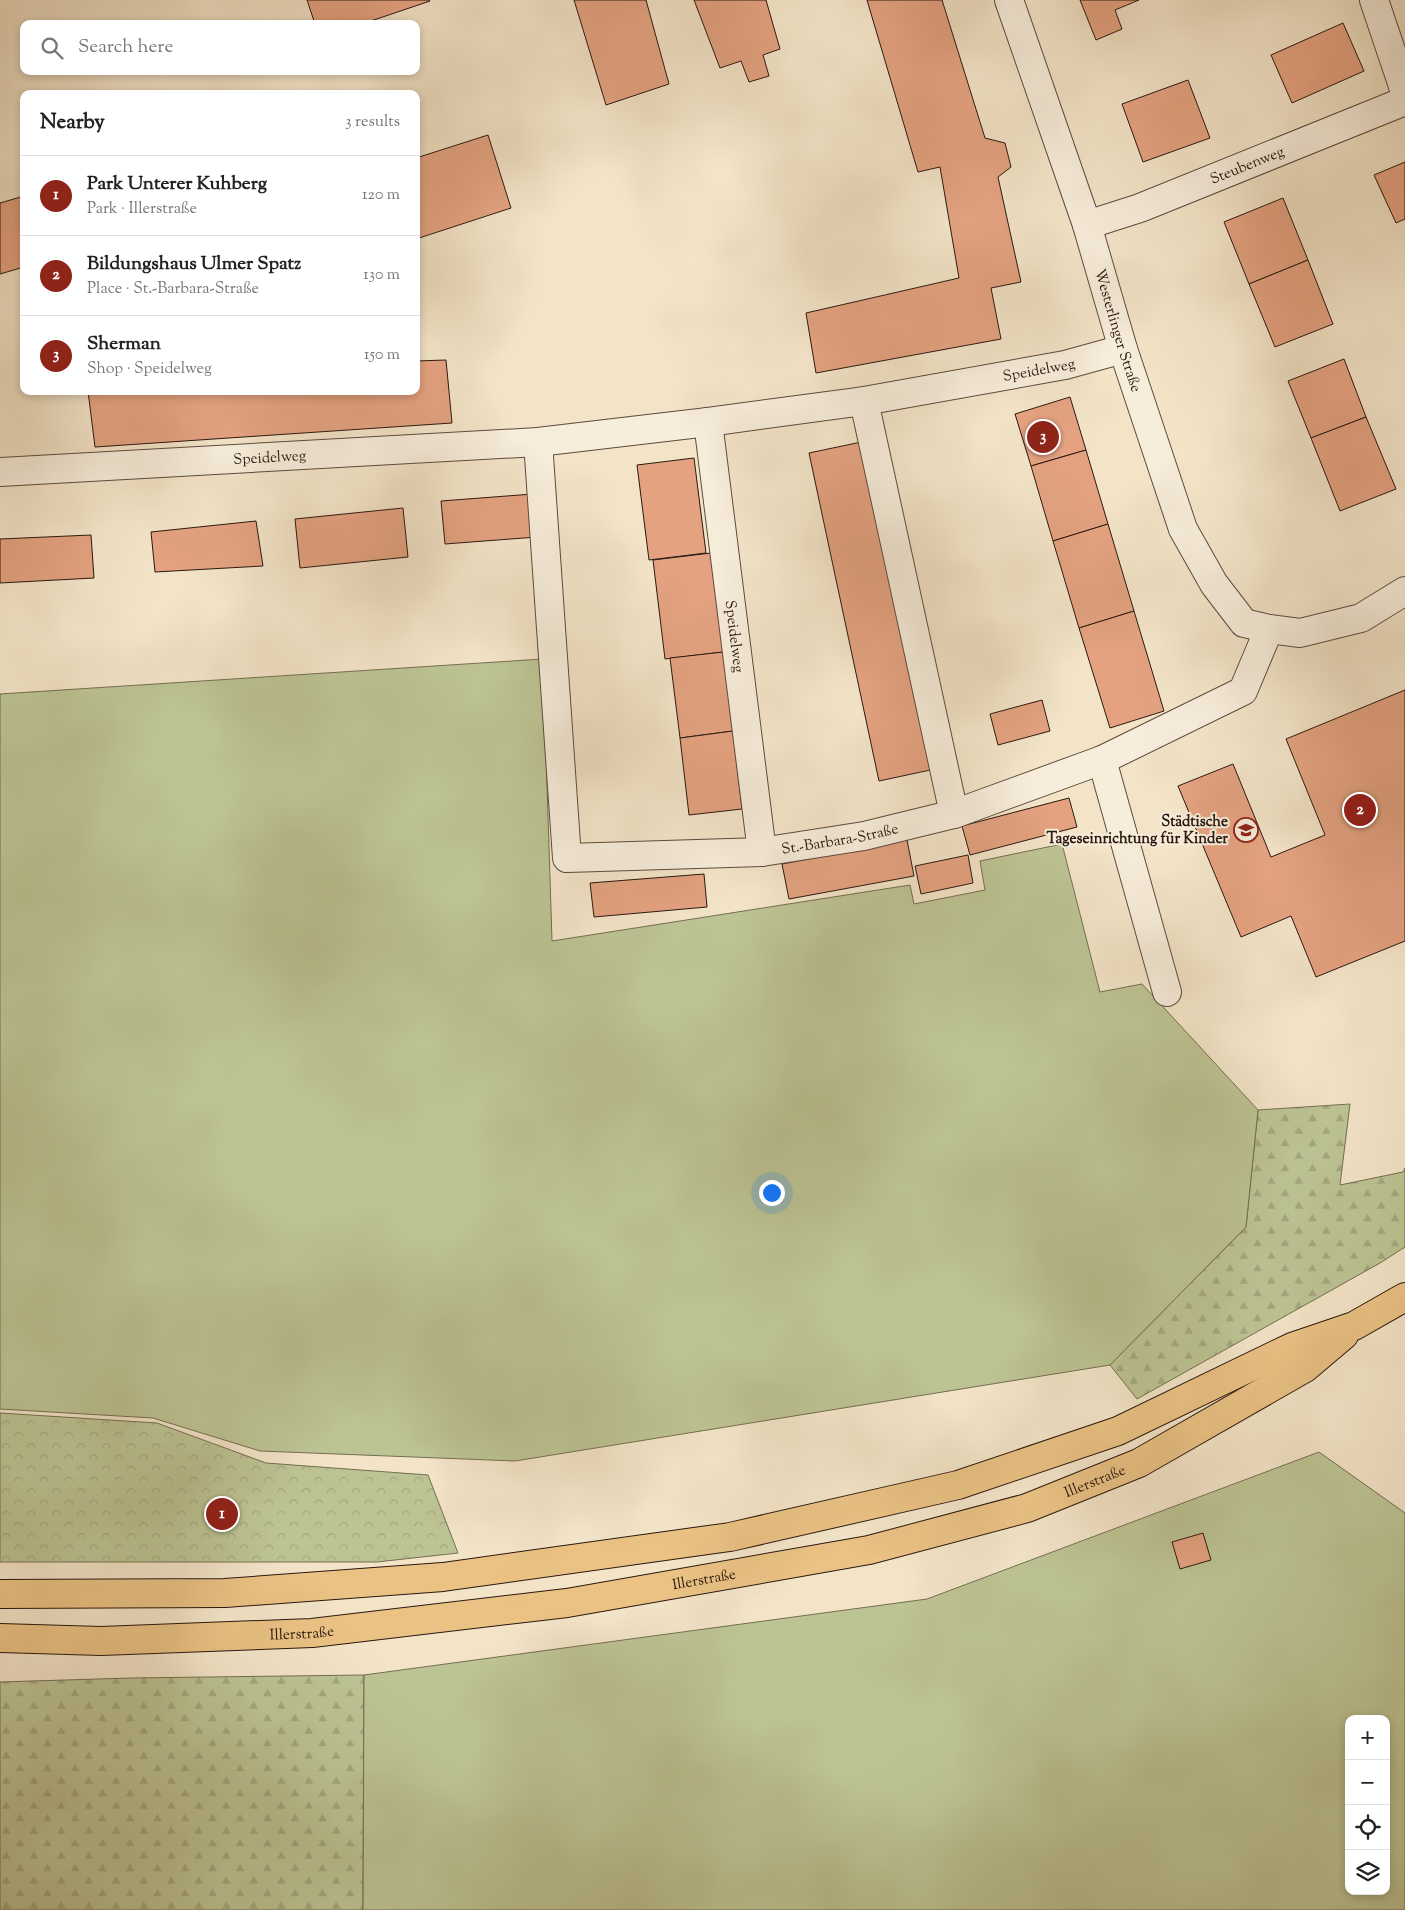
<!DOCTYPE html>
<meta charset="utf-8">
<style>
:root{--surface:#fff;--page:#f2f2f2;--text:#222;--muted:#767676;--line:#e0e0e0;--accent:#8f2418}
body{margin:0;font-family:"Sorts Mill Goudy",serif;background:var(--page);color:var(--text)}
.controls{position:absolute;right:15px;bottom:15px;display:grid;overflow:hidden;border-radius:10px;box-shadow:0 2px 8px #0003}
.controls button{width:45px;height:45px;display:grid;place-items:center;padding:0;border:0;border-bottom:1px solid var(--line);background:var(--surface);color:var(--text);font:25px sans-serif}
.you{position:absolute;left:771px;top:1192px;width:18px;height:18px;margin:-12px;border:4px solid #fff;border-radius:50%;background:#1a73e8;box-shadow:0 0 0 8px #1a73e833}
.badge{display:grid;place-items:center;width:32px;height:32px;border-radius:50%;background:var(--accent);color:#fff;font-size:16px;font-weight:700}
.pin{position:absolute;translate:-50% -50%;border:2px solid #fff;box-shadow:0 1px 5px #0006}
.list{margin:0;padding:0;list-style:none}
h2{display:flex;justify-content:space-between;align-items:center;height:65px;margin:0;padding:0 20px;font-size:21px}
h2 small{font-size:16px;font-weight:400;color:var(--muted)}
.list li{display:grid;grid-template-columns:32px 1fr auto;gap:15px;align-items:center;box-sizing:border-box;height:80px;padding:0 20px;border-top:1px solid var(--line)}
.list b{display:block;font-size:19px;white-space:nowrap}
.list p{margin:0;font-size:16px;white-space:nowrap;color:var(--muted)}
.list em{font-size:16px;font-style:normal;color:var(--muted)}
.icon{flex:none;width:28px;height:28px;fill:none;stroke:currentColor;stroke-width:2;stroke-linecap:round;stroke-linejoin:round}
.map{position:relative;flex:none;width:1405px;height:1910px;overflow:hidden}
.search{position:absolute;background:var(--surface);box-shadow:0 2px 8px #0003;left:20px;top:20px;width:400px;height:55px;display:flex;align-items:center;gap:12px;box-sizing:border-box;padding:0 18px;border-radius:10px;color:var(--muted);font-size:19px}
.panel{position:absolute;background:var(--surface);box-shadow:0 2px 8px #0003;left:20px;top:90px;width:400px;height:305px;border-radius:10px}
.map>svg:first-child{display:block}
.forest{fill:url(#forest-firs);stroke:#746e52}
.park{fill:url(#park-crowns);stroke:#746e52}
.garden{fill:#bdc494;stroke:#746e52;fill-rule:evenodd}
.building{fill:#e4a281;stroke:#2a1810}
.lines{fill:none;stroke-linecap:round;stroke-linejoin:round}
.minor-casing{stroke:#5c4b3e;stroke-width:30}
.major-casing{stroke:#2a1810;stroke-width:30}
.minor{stroke:#f7eddb;stroke-width:28}
.major{stroke:#eac284;stroke-width:28}
.labels{text-anchor:middle;stroke-width:4;stroke-linejoin:round;paint-order:stroke}
.street-label{font-size:15px;fill:#2a1810;stroke:#f7eddb}
.poi-label{font-size:15px;font-weight:bold;fill:#2a1810;stroke:#f7eddb;text-anchor:end}
</style>
<div class="map">
<svg width="1405" height="1910" viewBox="0 0 1405 1910">
<defs>
<pattern id="forest-firs" width="22" height="20" patternUnits="userSpaceOnUse" patternTransform="scale(1.25)"><rect width="22" height="20" fill="#bdc494"/><path d="M5 1l3.5 6h-7zM16 11l3.5 6h-7z" fill="#a3a87f"/></pattern>
<pattern id="park-crowns" width="20" height="18" patternUnits="userSpaceOnUse" patternTransform="scale(1.25)"><rect width="20" height="18" fill="#bdc494"/><path d="M2 6a3 3 0 1 1 6 0M12 15a3 3 0 1 1 6 0" fill="none" stroke="#a3a87f"/></pattern>
</defs>
<rect width="100%" height="100%" fill="#f3e4c8"/>
<filter id="stains"><feTurbulence type="fractalNoise" baseFrequency=".004" numOctaves="4"/><feColorMatrix values="0 0 0 0 .2 0 0 0 0 .09 0 0 0 0 .02 0 0 0 .5 -.17"/></filter>
<radialGradient id="worn" r=".72"><stop offset=".6" stop-color="#630" stop-opacity="0"/><stop offset="1" stop-color="#630" stop-opacity=".3"/></radialGradient>
<g class="forest">
<path d="M1350,1104L1340,1185L1403,1172L1405,1168V1247L1380,1263L1137,1399L1110,1365L1246,1227L1258,1110Z"/>
<path d="M364,1675L363,1910H0V1682L131,1678Z"/>
</g>
<path class="park" d="M0,1413L157,1423L266,1463L428,1475L458,1553L377,1562H0Z"/>
<g class="garden">
<path d="M543,659L552,941L910,885L914,904L985,890L980,861L1062,844L1100,992L1142,984L1258,1110L1246,1227L1110,1365L515,1461L260,1451L153,1418L0,1409V694Z"/>
<path d="M1319,1452L1405,1513V1910H363L364,1675L927,1599ZM1349,1719H1386V1891H1349Z"/>
</g>
<g class="building">
<path d="M307,0H429L430,1L362,24H315Z"/>
<path d="M574,0H646L669,84L606,105Z"/>
<path d="M694,0H766L780,49L763,55L769,76L749,82L741,61L720,68Z"/>
<path d="M867,0H942L985,138L1005,143L1011,167L998,177L1021,282L991,288L1001,339L816,373L806,313L959,278L940,167L918,172Z"/>
<path d="M1080,0H1139L1115,10L1122,29L1096,40Z"/>
<path d="M1343,23L1364,71L1292,103L1271,55Z"/>
<path d="M1188,80L1210,138L1143,162L1122,104Z"/>
<path d="M488,135L511,208L416,239V158Z"/>
<path d="M1405,162V219L1396,223L1374,175Z"/>
<path d="M24,196V267L0,274V203Z"/>
<path d="M1283,198L1308,260L1249,284L1224,222Z"/>
<path d="M1308,260L1333,324L1275,347L1249,284Z"/>
<path d="M1344,359L1366,417L1311,438L1288,381Z"/>
<path d="M446,360L452,423L95,447L88,391H416V361Z"/>
<path d="M1070,397L1086,450L1031,466L1015,414Z"/>
<path d="M1366,417L1396,489L1340,511L1311,438Z"/>
<path d="M866,441L935,769L879,781L809,453Z"/>
<path d="M1086,450L1108,524L1053,541L1031,466Z"/>
<path d="M694,458L706,553L649,560L637,465Z"/>
<path d="M533,494L537,537L445,544L441,501Z"/>
<path d="M403,508L408,557L300,568L295,519Z"/>
<path d="M256,521L263,566L155,572L151,532Z"/>
<path d="M1108,524L1134,611L1079,628L1053,541Z"/>
<path d="M91,535L94,578L0,583V539Z"/>
<path d="M711,553L723,652L665,659L653,560Z"/>
<path d="M1134,611L1164,711L1110,728L1079,628Z"/>
<path d="M723,652L733,731L680,738L670,658Z"/>
<path d="M1405,690V941L1316,977L1291,916L1241,937L1178,786L1233,764L1271,857L1325,835L1286,739Z"/>
<path d="M1042,700L1050,731L998,745L990,714Z"/>
<path d="M733,731L742,809L689,815L680,738Z"/>
<path d="M1069,798L1077,827L970,855L962,826Z"/>
<path d="M907,840L914,876L789,899L782,864Z"/>
<path d="M968,855L973,883L921,894L915,866Z"/>
<path d="M704,874L707,907L594,917L590,883Z"/>
<path d="M1203,1533L1211,1560L1180,1569L1172,1542Z"/>
</g>
<g class="lines">
<defs>
<g id="minor">
<path id="s1" d="M1009,0L1087,225L1123,349L1183,529L1214,584L1244,623L1269,629L1300,633L1361,618L1405,591"/>
<path d="M1374,0L1405,92"/>
<path id="s2" d="M1087,225L1140,208L1405,101"/>
<path d="M864,401L954,814"/>
<path id="s3" d="M708,422L762,852"/>
<path id="s4" d="M538,442L567,858L762,852L864,836L954,814L1102,760L1243,691L1269,629"/>
<path id="s5" d="M0,472L538,442L708,422L864,401L1065,365L1123,349"/>
<path d="M1102,760L1167,992"/>
</g>
<g id="major">
<path d="M0,1594L225,1593L443,1577L730,1537L958,1485L1118,1431L1292,1347L1354,1326L1405,1297"/>
<path id="s6" d="M0,1638L101,1641L312,1633L567,1603L869,1550L1027,1508L1139,1463L1305,1368L1344,1335"/>
</g>
</defs>
<use href="#minor" class="minor-casing"/>
<use href="#major" class="major-casing"/>
<use href="#minor" class="minor"/>
<use href="#major" class="major"/>
</g>
<defs>
<symbol id="school-ring" viewBox="-11 -11 22 22"><circle r="9.5" fill="#f7eddb" stroke="#8f2418" stroke-width="1.5"/><path d="M0-5L7-2L0 1L-7-2ZM-4 1L0 2.5L4 1V4Q0 6-4 4Z" fill="#8f2418"/></symbol>
</defs>
<g fill-rule="evenodd">
<use href="#school-ring" x="1232" y="816" width="28" height="28"/>
</g>
<g class="labels">
<g class="street-label">
<text dy="5" stroke="none"><textPath href="#s2" startOffset="171">Steubenweg</textPath></text>
<text dy="5" stroke="none"><textPath href="#s1" startOffset="348">Westerlinger Straße</textPath></text>
<text dy="5" stroke="none"><textPath href="#s5" startOffset="1045">Speidelweg</textPath></text>
<text dy="5" stroke="none"><textPath href="#s5" startOffset="270">Speidelweg</textPath></text>
<text dy="5" stroke="none"><textPath href="#s3" startOffset="216">Speidelweg</textPath></text>
<text dy="5" stroke="none"><textPath href="#s4" startOffset="691">St.-Barbara-Straße</textPath></text>
<text dy="5" stroke="none"><textPath href="#s6" startOffset="1112">Illerstraße</textPath></text>
<text dy="5" stroke="none"><textPath href="#s6" startOffset="708">Illerstraße</textPath></text>
<text dy="5" stroke="none"><textPath href="#s6" startOffset="302">Illerstraße</textPath></text>
</g>
<g class="poi-label">
<text x="1228" y="826">Städtische<tspan x="1228" dy="17">Tageseinrichtung für Kinder</tspan></text>
</g>
</g>
<rect width="100%" height="100%" filter="url(#stains)"/>
<rect width="100%" height="100%" fill="url(#worn)"/>
</svg>
<div class="controls">
<button>+</button>
<button>−</button>
<button><svg class="icon" aria-label="locate" viewBox="0 0 24 24"><circle cx="12" cy="12" r="6"/><path d="M12 2v4M12 18v4M2 12h4M18 12h4"/></svg></button>
<button><svg class="icon" aria-label="layers" viewBox="0 0 24 24"><path d="M12 4l9 5-9 5-9-5zM3 14l9 5 9-5"/></svg></button>
</div>
<div class="you"></div>
<div class="pin badge" style="left:222px;top:1514px">1</div>
<div class="pin badge" style="left:1360px;top:810px">2</div>
<div class="pin badge" style="left:1043px;top:437px">3</div>
<div class="search"><svg class="icon" aria-label="search" viewBox="0 0 24 24"><circle cx="10" cy="10" r="6"/><path d="M15 15l6 6"/></svg>Search here</div>
<section class="panel">
<h2>Nearby<small>3 results</small></h2>
<ul class="list">
<li><span class="badge">1</span><div><b>Park Unterer Kuhberg</b><p>Park · Illerstraße</p></div><em>120 m</em></li>
<li><span class="badge">2</span><div><b>Bildungshaus Ulmer Spatz</b><p>Place · St.-Barbara-Straße</p></div><em>130 m</em></li>
<li><span class="badge">3</span><div><b>Sherman</b><p>Shop · Speidelweg</p></div><em>150 m</em></li>
</ul>
</section>
</div>
